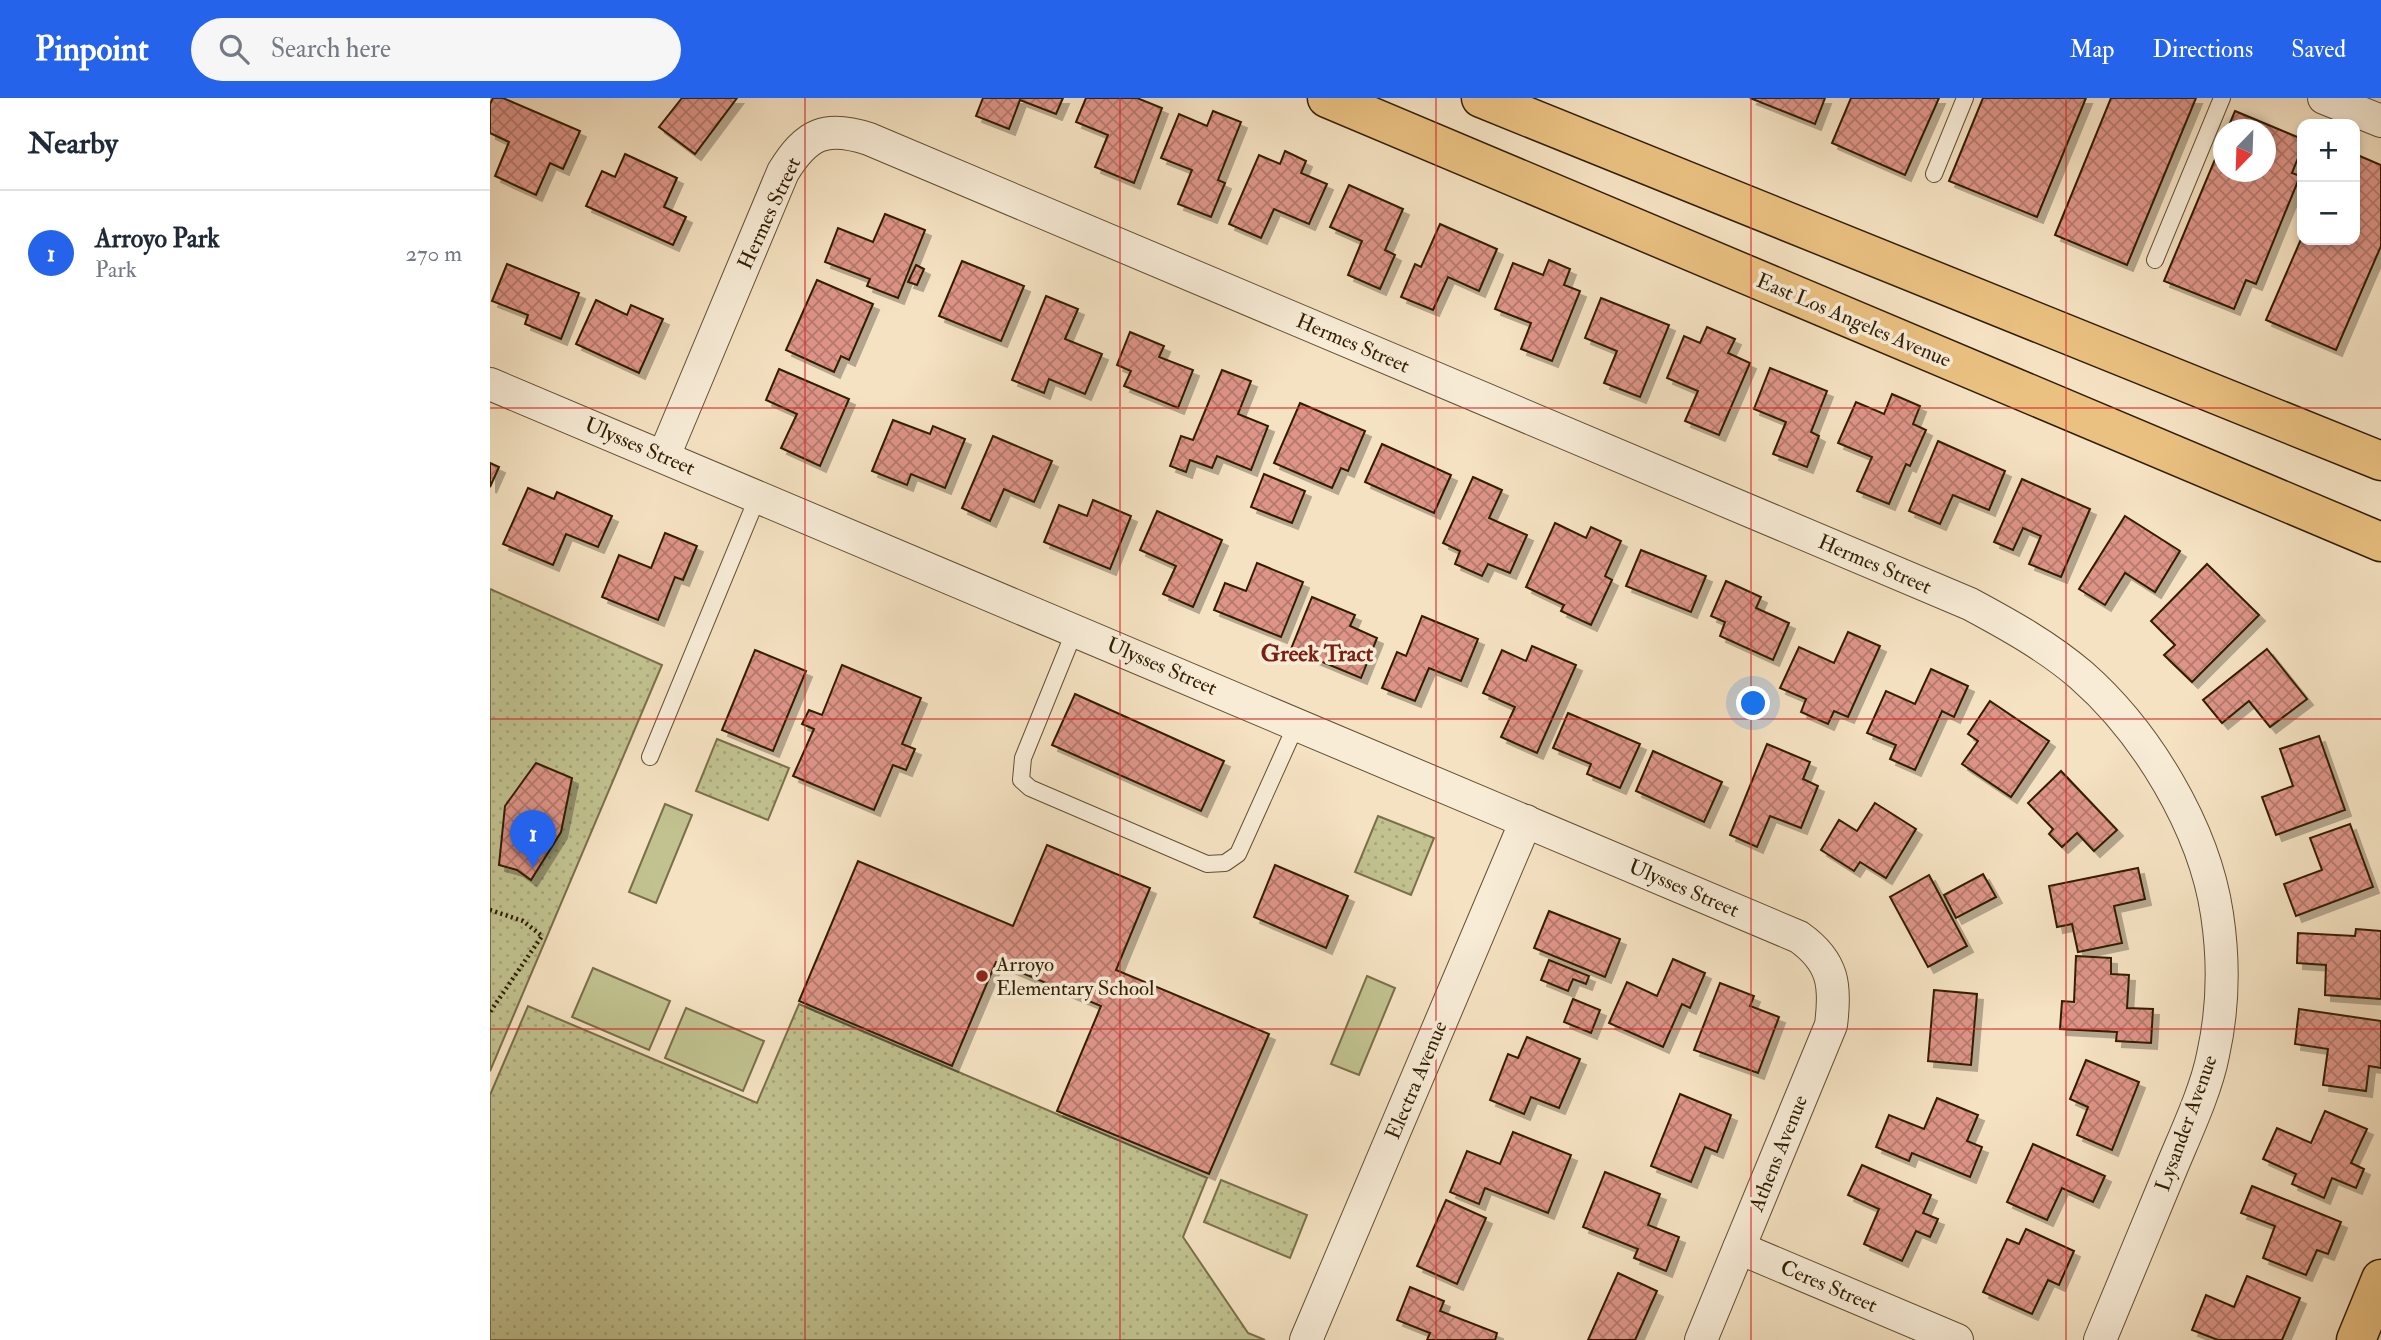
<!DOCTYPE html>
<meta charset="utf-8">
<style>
:root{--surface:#fff;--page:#f6f6f7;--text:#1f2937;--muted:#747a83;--line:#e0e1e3;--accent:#2563eb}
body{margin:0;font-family:"IM FELL Double Pica",serif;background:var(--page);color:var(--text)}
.controls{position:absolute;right:21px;top:21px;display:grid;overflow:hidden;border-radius:14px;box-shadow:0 4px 10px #0003}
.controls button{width:63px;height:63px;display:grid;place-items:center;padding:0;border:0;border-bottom:2px solid var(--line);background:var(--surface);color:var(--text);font:35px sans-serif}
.compass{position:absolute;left:1723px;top:21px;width:63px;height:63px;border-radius:50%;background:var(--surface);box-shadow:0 4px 10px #0003;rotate:203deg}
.you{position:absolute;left:1264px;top:606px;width:24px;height:24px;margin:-18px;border:5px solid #fff;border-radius:50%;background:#1a73e8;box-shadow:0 0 0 10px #1a73e833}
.badge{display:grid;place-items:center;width:46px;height:46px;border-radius:50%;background:var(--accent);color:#fff;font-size:23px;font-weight:700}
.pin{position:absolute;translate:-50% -58px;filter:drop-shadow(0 2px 4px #0008)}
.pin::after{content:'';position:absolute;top:37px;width:24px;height:21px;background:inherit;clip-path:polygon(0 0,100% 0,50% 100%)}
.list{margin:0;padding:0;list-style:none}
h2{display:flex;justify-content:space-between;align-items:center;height:91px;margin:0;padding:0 28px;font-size:30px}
h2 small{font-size:23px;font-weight:400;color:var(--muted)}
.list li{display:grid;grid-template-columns:46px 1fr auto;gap:21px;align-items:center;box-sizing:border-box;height:126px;padding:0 28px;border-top:2px solid var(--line)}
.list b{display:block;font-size:26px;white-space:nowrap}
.list p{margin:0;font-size:23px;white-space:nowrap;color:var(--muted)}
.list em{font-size:23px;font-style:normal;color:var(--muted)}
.icon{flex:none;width:38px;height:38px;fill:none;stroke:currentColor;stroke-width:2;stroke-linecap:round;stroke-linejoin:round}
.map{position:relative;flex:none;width:1891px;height:1242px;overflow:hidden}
header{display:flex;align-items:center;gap:42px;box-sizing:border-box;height:98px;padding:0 35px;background:var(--accent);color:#fff}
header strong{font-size:33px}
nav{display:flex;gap:38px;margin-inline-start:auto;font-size:24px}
.search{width:490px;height:63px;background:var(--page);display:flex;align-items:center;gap:18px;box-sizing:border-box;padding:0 24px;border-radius:38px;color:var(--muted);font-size:26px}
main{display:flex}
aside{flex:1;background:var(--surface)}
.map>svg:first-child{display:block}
.grass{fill:#c1c290;stroke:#797049;stroke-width:2}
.park{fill:url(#park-dots);stroke:#797049;stroke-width:2}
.building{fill:url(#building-cross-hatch);stroke:#311e02;stroke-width:2;filter:url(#shadow)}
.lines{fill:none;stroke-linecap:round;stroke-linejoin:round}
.service-casing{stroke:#624f32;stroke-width:18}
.minor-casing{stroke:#624f32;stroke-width:34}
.primary-casing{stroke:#311e02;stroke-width:41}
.path{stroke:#311e02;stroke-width:4.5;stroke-dasharray:2 3.5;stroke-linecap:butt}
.service{stroke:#f8ecd7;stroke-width:16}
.minor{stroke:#f8ecd7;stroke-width:32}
.primary{stroke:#eac181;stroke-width:38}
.grid{fill:none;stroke:#d62828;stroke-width:2;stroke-opacity:0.55}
.poi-dot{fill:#8f2418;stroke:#f8ecd7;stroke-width:2.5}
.labels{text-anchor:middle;stroke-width:7;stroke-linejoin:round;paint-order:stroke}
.street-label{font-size:21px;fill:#311e02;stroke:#f8ecd7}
.poi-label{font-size:21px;fill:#311e02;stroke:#f8ecd7;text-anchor:start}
.neighbourhood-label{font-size:23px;font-weight:bold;fill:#7a1f14;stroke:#f8ecd7}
</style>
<header>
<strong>Pinpoint</strong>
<div class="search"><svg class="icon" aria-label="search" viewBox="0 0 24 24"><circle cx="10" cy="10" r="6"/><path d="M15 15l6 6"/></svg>Search here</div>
<nav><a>Map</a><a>Directions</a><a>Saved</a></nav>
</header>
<main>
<aside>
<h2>Nearby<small></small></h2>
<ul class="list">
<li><span class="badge">1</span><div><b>Arroyo Park</b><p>Park</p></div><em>270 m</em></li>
</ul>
</aside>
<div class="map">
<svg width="1891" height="1242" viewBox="0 0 1891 1242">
<defs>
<pattern id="park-dots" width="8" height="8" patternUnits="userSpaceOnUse" patternTransform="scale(1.75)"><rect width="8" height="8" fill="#c1c290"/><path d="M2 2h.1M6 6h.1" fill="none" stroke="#a6a67b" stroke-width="1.8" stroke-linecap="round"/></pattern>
<pattern id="building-cross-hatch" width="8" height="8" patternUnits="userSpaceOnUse" patternTransform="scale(1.75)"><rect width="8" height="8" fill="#de9588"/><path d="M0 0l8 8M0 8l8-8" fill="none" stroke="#b5796d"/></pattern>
<filter id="shadow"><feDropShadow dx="6" dy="6" stdDeviation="0" flood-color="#0004"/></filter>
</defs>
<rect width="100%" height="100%" fill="#f5e2c2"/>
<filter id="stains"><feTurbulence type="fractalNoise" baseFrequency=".00286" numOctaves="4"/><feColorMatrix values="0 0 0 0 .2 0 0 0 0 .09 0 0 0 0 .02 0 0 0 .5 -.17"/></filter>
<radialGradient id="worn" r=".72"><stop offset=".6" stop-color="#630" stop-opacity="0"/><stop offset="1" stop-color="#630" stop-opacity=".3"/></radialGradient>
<g class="grass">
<path d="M175,706L202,717L166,805L139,794Z"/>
<path d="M103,870L180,903L159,952L82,919Z"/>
<path d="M877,878L905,890L869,977L841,966Z"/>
<path d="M196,910L274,943L253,993L175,960Z"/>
</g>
<g class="park">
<path d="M0,491L172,567L0,973Z"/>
<path d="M227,641L299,670L278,722L206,693Z"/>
<path d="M888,718L944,740L921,797L865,774Z"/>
<path d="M309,906L717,1080L693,1139L758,1235L775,1242H0V997L38,908L267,1005Z"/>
<path d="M731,1082L817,1117L800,1160L714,1124Z"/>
</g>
<g class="building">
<path d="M3,0H13L90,33L73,71L60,65L46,97L5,78L19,44L0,35V6Z"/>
<path d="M192,0H247L205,56L169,29Z"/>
<path d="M493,0H573L566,16L530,2L519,31L486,18Z"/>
<path d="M596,0H647L672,10L644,85L605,69L618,37L586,24Z"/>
<path d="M1260,0H1335L1325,26Z"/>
<path d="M1361,0H1449L1415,77L1342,45Z"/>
<path d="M1493,0H1596L1547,119L1459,83Z"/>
<path d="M1621,0H1706L1637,167L1565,137Z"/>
<path d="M723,13L751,24L728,82L735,85L721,119L688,106L702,72L671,60L689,16L717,28Z"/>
<path d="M1745,13L1812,41V50L1802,75L1810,78L1766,186L1756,182L1744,211L1674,183L1734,40V74H1776V32H1737Z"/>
<path d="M795,53L816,63L811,75L837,86L819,126L784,111L771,140L739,126L769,57L790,66Z"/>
<path d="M135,56L187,80L174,109L196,119L183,147L96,108L112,73L125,79Z"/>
<path d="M1865,56L1891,67V148L1846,252L1776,222L1812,139V142H1865Z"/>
<path d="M859,87L913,111L895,152L905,157L890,191L858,177L872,143L840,129Z"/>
<path d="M395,116L435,132L408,200L377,188L380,181L335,164L348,130L383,144Z"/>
<path d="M950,126L1007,151L989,193L958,179L943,212L911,199L925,166L931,169Z"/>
<path d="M1059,162L1080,171L1074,187L1090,193L1062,263L1031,251L1041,225L1005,211L1023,165L1053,177Z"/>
<path d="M472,163L534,188L511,243L449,218Z"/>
<path d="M17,166L89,195L71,241L35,226L38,217L2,203Z"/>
<path d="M426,167L434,171L427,187L418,184Z"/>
<path d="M327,182L383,206L359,262L351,258L344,274L296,252Z"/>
<path d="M556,198L588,211L575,241L612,256L595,296L559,281L554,295L522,282Z"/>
<path d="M1111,200L1179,227L1150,299L1114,285L1127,253L1095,240Z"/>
<path d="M106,202L137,217L141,207L173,221L149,275L86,246Z"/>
<path d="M1217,229L1245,241L1238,255L1260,265L1229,337L1195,323L1208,293L1177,280L1194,238L1210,245Z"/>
<path d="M640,234L674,248L669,259L703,272L688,310L634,288L641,273L627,267Z"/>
<path d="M1280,270L1337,293L1321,334L1329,338L1317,369L1283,356L1296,324L1264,311Z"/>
<path d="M289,271L359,301L330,368L291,350L307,316L276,302Z"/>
<path d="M732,272L761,283L748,316L778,328L761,372L727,358L722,370L700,362L696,374L680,368L691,338L703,342Z"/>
<path d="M1402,296L1430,308L1423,326L1436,332L1420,368L1416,366L1399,406L1367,393L1382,359L1348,345L1366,304L1394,316Z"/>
<path d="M810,305L875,333L858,373L851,370L842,390L784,365Z"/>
<path d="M403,322L440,336L443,328L475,341L455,390L421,376L417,387L382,373Z"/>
<path d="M503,338L562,363L544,404L514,391L500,423L472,410Z"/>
<path d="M1448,343L1515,373L1499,412L1463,397L1450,426L1419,413Z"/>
<path d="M892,346L961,377L944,415L875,384Z"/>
<path d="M0,365L9,369L0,389Z"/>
<path d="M774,376L815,393L802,425L761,409Z"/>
<path d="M983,379L1012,392L999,420L1037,437L1020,475L998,466L992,478L965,466L970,453L953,445Z"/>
<path d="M1532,381L1600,411L1571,479L1539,466L1551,438L1533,430L1523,452L1504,444Z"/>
<path d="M38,390L64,401L67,394L122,418L108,449L76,436L63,467L13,446Z"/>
<path d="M603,402L641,418L620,471L554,444L569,407L597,418Z"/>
<path d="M667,413L732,442L703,509L673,496L686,468L650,452Z"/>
<path d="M1635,418L1690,453L1665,494L1635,475L1615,507L1589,491Z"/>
<path d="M1065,425L1096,440L1101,429L1131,443L1115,478L1122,482L1101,527L1071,513L1074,507L1036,489Z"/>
<path d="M175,435L207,448L193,482L185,479L168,522L112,499L129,457L161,470Z"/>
<path d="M1151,452L1216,478L1201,514L1136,488Z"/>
<path d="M767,465L813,484L791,539L724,512L735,485L756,493Z"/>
<path d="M1717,466L1769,517L1702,584L1674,557L1685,547L1661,523Z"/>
<path d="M1236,483L1271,499L1266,510L1299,525L1283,562L1230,538L1235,524L1221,518Z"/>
<path d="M822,499L865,517L860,528L887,540L871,580L801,551Z"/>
<path d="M932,518L988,541L971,583L939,570L925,603L892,590L907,554L916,558Z"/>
<path d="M1358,534L1390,548L1358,619L1344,613L1338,626L1311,614L1316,601L1290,590L1309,549L1344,565Z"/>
<path d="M1042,548L1086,567L1047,655L1011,639L1025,609L993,595L1012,552L1036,563Z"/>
<path d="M1777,551L1817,601L1780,629L1759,603L1732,625L1713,602Z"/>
<path d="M265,552L316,573L283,653L232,632Z"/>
<path d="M352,567L431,600L412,646L425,651L416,672L403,667L384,712L303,678L324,631L312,626L319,612L332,617Z"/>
<path d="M1441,571L1478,588L1464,619L1452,613L1425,672L1400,661L1406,647L1377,635L1396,593L1425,606Z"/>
<path d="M585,596L734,663L711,713L562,647Z"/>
<path d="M1500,603L1559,643L1521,699L1472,666L1488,643L1478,636Z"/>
<path d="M1078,615L1150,646L1130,690L1097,676L1101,666L1063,650Z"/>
<path d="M1829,638L1855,712L1786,737L1772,699L1803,688L1790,651Z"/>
<path d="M1277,646L1320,664L1313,681L1328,688L1311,730L1280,718L1267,749L1240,737Z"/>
<path d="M1163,653L1232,684L1214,724L1146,693Z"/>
<path d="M46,665L82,680L71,734L41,782L27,772L9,767L15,708Z"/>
<path d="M1571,673L1627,732L1604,753L1587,735L1572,749L1559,736L1563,731L1538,705Z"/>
<path d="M1385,705L1426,731L1396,780L1370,764L1364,773L1331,752L1349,722L1367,733Z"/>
<path d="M1860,726L1883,789L1806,818L1794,786L1832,772L1820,740Z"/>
<path d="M557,747L660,790L626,872L779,936L719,1076L567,1013L611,908L506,864L462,968L309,903L368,763L523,828Z"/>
<path d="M785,767L858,798L836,850L764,819Z"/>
<path d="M1648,770L1655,801L1624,808L1632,845L1588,854L1582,826L1567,829L1559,788Z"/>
<path d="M1493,776L1506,799L1466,820L1454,797Z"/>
<path d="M1439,777L1477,848L1438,869L1400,799Z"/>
<path d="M1059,813L1130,841L1115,879L1044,850Z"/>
<path d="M1866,831L1891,833V901L1835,897L1836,867L1807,865L1808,835L1865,838Z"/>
<path d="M1586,858L1621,860V876L1639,877L1637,910L1663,911L1661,945L1626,943L1627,934L1570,931L1572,903L1584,904Z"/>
<path d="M1183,861L1215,875L1200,910L1192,906L1173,949L1119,925L1137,884L1167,898Z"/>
<path d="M1059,862L1099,878L1096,886L1083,881L1078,893L1051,882Z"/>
<path d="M1230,885L1264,898L1260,908L1289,919L1268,975L1204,952Z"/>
<path d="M1444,892L1487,896L1481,967L1438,963Z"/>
<path d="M1083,901L1110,912L1101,935L1074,924Z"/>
<path d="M1809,911L1891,923V970L1879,968L1876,993L1833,987L1838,951L1805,946Z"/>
<path d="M1037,939L1090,961L1069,1010L1041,999L1034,1016L1000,1002L1018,956L1028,960Z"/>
<path d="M1596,962L1649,984L1622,1052L1587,1037L1598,1009L1580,1001Z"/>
<path d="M1190,996L1241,1017L1227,1054L1215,1049L1201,1084L1161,1068Z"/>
<path d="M1447,1000L1488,1017L1477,1043L1492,1049L1480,1079L1422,1055L1419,1063L1386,1049L1399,1017L1434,1031Z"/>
<path d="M1835,1013L1877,1031L1861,1065L1874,1071L1866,1090L1842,1080L1834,1100L1802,1086L1806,1076L1773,1061L1787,1030L1821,1045Z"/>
<path d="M1023,1034L1081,1057L1058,1115L995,1090L989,1106L960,1094L977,1053L1010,1066Z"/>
<path d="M1543,1046L1615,1078L1603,1104L1572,1090L1557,1122L1517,1104Z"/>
<path d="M1372,1067L1441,1097L1433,1115L1448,1121L1440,1139L1426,1133L1412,1163L1374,1146L1389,1111L1358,1097Z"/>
<path d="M1115,1074L1170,1096L1158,1127L1189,1139L1176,1173L1144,1160L1148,1151L1093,1129Z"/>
<path d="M1762,1088L1851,1124L1838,1156L1827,1152L1816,1177L1773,1160L1785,1128L1751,1115Z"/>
<path d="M956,1102L996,1120L967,1186L927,1168Z"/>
<path d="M1536,1131L1584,1153L1569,1187L1558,1182L1542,1216L1493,1194L1517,1141L1529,1146Z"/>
<path d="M1128,1175L1167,1193L1145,1242H1098Z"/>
<path d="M1757,1178L1810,1200L1792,1242H1728L1702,1232L1716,1197L1744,1209Z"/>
<path d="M920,1189L954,1203L950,1213L1007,1235L1005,1242H937L940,1235L907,1222Z"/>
</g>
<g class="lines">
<defs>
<g id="service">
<path d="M1444,76L1475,0"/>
<path d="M1665,162L1732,0"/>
<path d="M585,532L533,660L531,682L540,690L717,766L735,765L748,756L807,625"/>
<path d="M160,659L268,398"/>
</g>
<g id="minor">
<path d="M1834,0L1891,23"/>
<path d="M0,286L1309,839C1344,864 1346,888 1341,927L1211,1242"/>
<path d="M174,358L293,74C317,35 336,27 379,41L1480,506C1519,527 1557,548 1591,577C1656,634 1714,729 1727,816C1734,862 1733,912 1723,957C1716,993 1695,1037 1681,1071C1657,1128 1634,1185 1610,1242"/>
<path d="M1249,1150L1467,1242"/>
<path d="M816,1242L1036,723"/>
</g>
<g id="primary">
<path d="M837,0L1891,444"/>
<path d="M991,0L1891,363"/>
<path d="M1866,1242L1891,1181"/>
</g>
</defs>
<use href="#service" class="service-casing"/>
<use href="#minor" class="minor-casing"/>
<use href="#primary" class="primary-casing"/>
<path class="path" d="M0,812L33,823L52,838L0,914"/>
<use href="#service" class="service"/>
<use href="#minor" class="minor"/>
<use href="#primary" class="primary"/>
</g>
<path class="grid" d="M315,0V1242M630,0V1242M946,0V1242M1261,0V1242M1576,0V1242M0,310H1891M0,621H1891M0,931H1891"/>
<circle class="poi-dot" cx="492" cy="878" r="7"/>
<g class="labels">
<g class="street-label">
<text transform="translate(279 115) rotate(-65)" y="7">Hermes Street</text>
<text transform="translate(1364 222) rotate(23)" y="7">East Los Angeles Avenue</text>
<text transform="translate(863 245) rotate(23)" y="7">Hermes Street</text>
<text transform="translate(150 348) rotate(23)" y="7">Ulysses Street</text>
<text transform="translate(1385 466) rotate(23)" y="7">Hermes Street</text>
<text transform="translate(672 568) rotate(23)" y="7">Ulysses Street</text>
<text transform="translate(1194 790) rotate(23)" y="7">Ulysses Street</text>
<text transform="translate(926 982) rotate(-67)" y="7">Electra Avenue</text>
<text transform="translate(1696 1025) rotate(-70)" y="7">Lysander Avenue</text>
<text transform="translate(1288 1055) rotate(-68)" y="7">Athens Avenue</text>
<text transform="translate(1339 1188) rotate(23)" y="7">Ceres Street</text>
</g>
<g class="poi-label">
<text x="506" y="873">Arroyo<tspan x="506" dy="24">Elementary School</tspan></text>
</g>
<g class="neighbourhood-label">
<text x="827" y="563">Greek Tract</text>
</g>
</g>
<rect width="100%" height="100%" filter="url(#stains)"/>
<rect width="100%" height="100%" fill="url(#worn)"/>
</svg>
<div class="controls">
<button>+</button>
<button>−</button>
</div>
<svg class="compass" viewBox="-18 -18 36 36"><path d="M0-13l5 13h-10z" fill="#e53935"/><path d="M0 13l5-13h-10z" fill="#747a83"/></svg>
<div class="you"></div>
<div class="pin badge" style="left:43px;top:770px">1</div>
</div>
</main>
